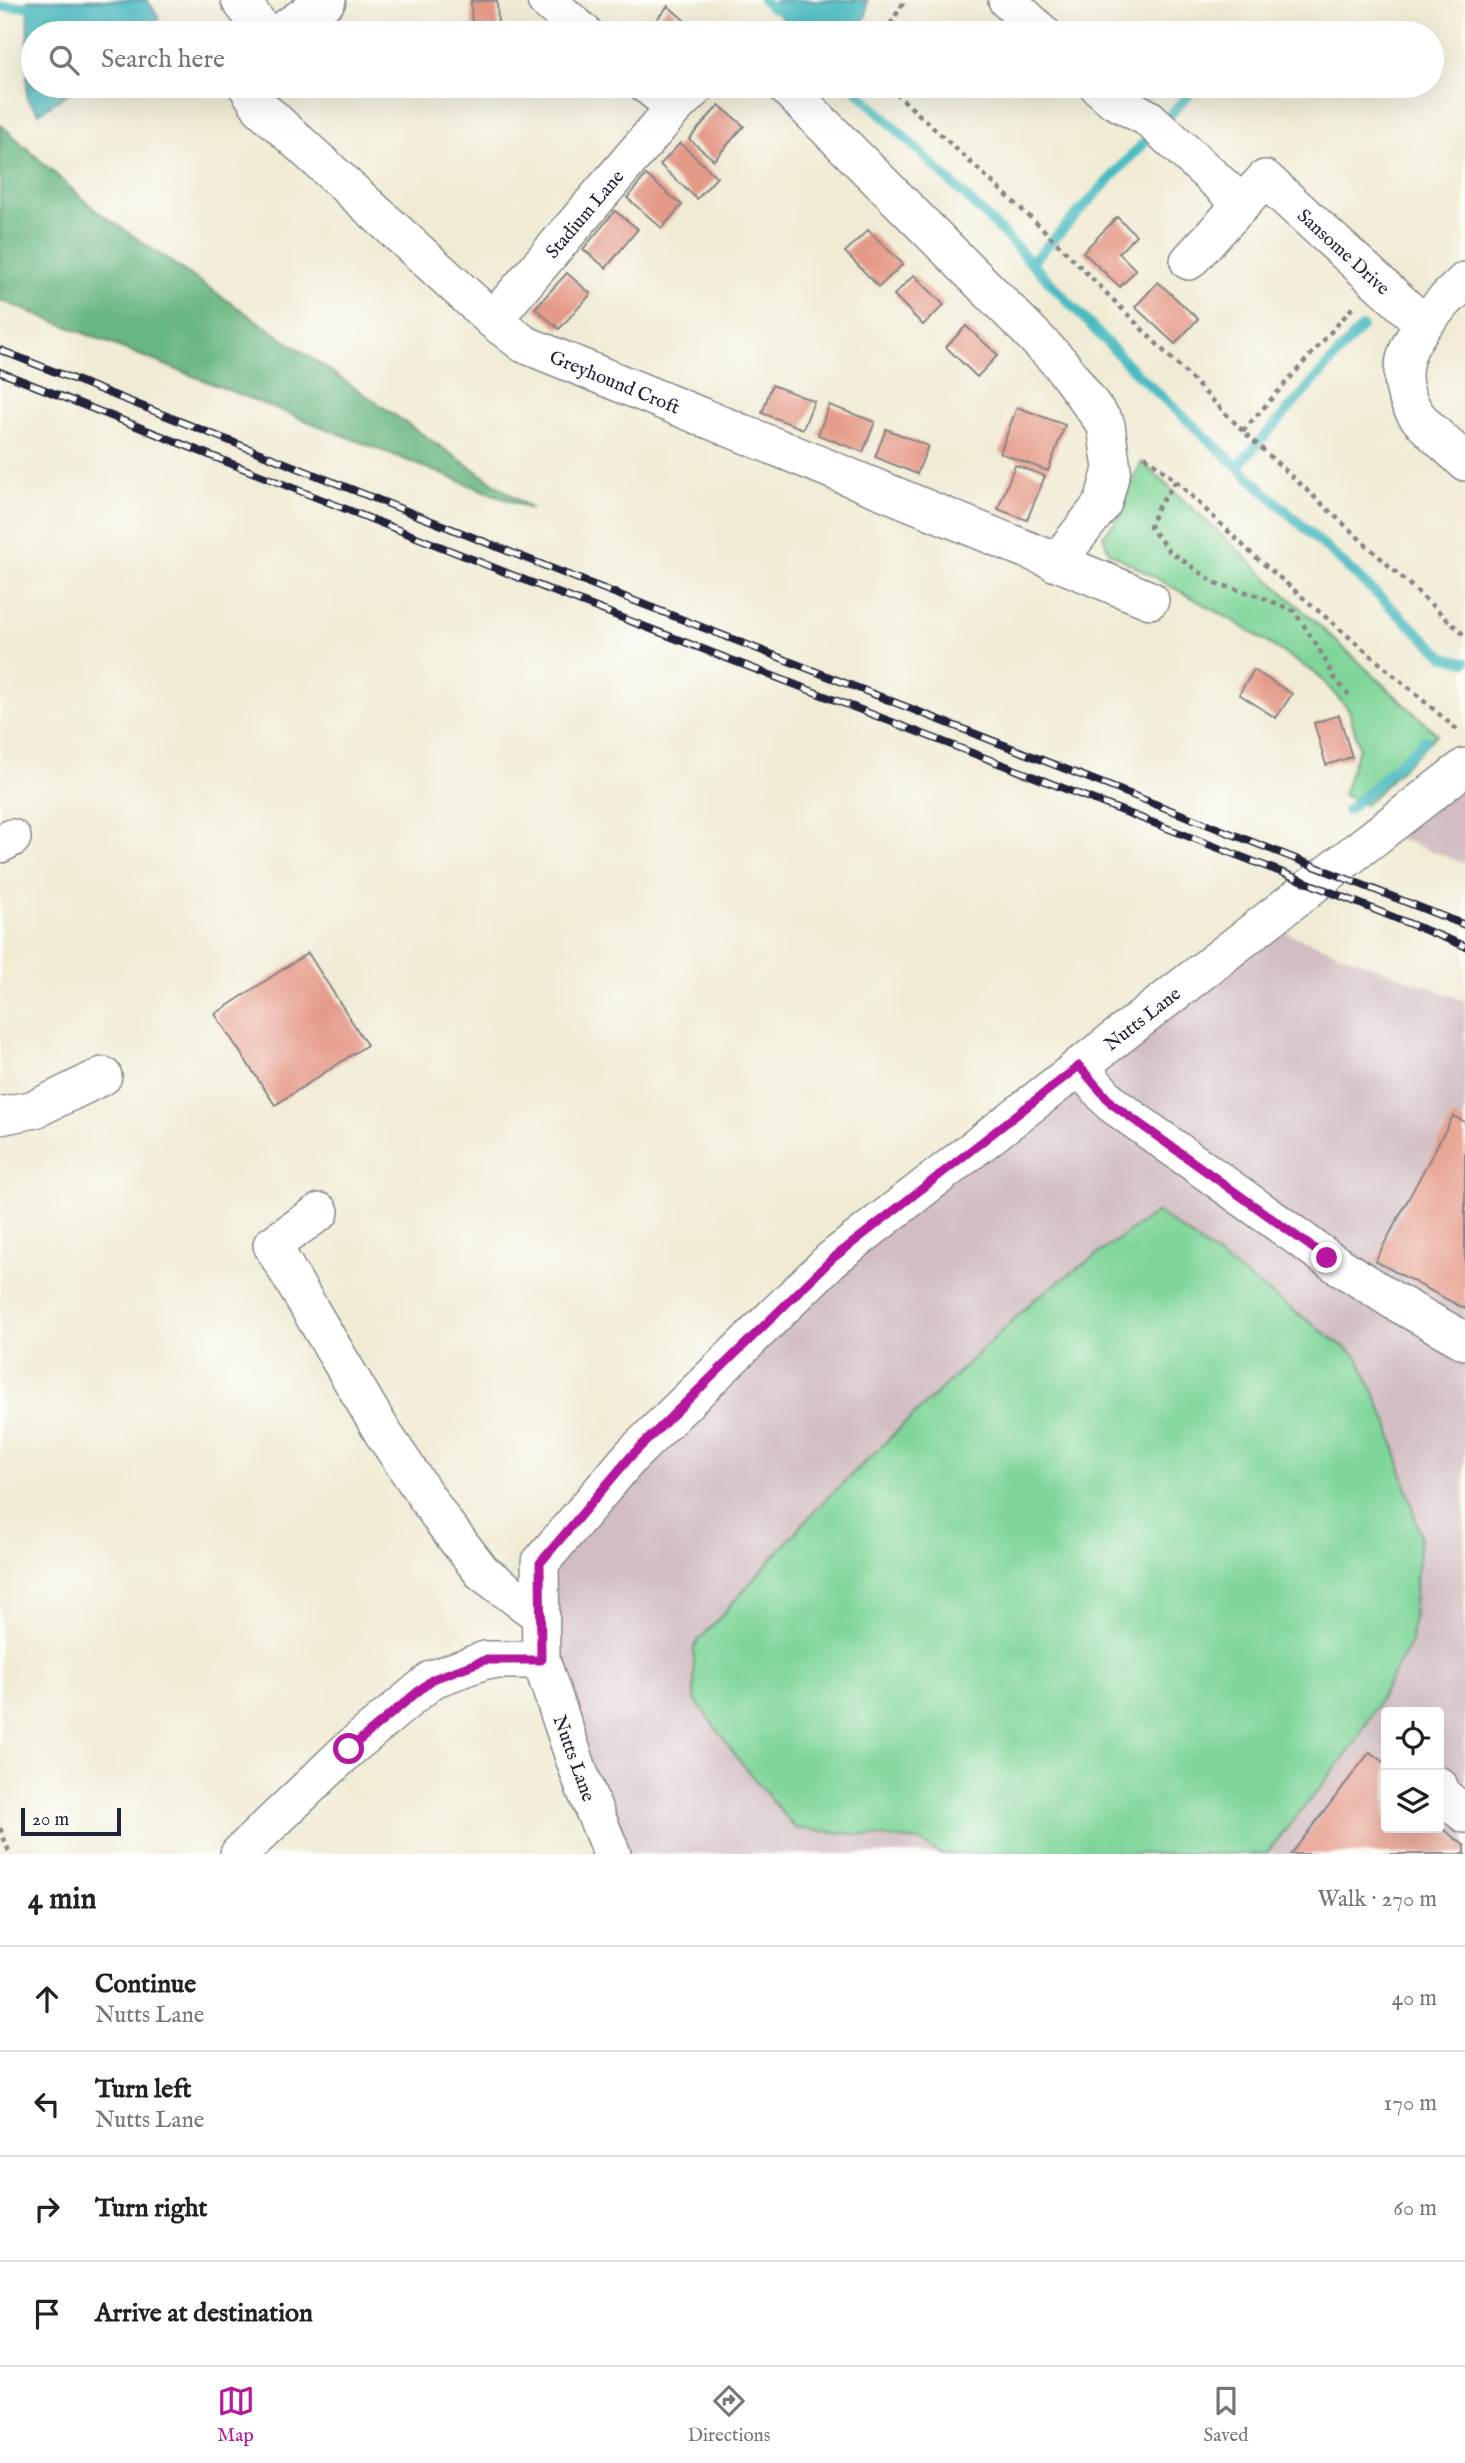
<!DOCTYPE html>
<meta charset="utf-8">
<style>
:root{--surface:#fff;--page:#f2f2f2;--text:#222;--muted:#767676;--line:#e0e0e0;--accent:#b5179e}
body{margin:0;font-family:"IM FELL English",serif;background:var(--page);color:var(--text)}
.controls{position:absolute;right:21px;bottom:21px;display:grid;overflow:hidden;border-radius:7px;box-shadow:0 7px 28px #0002}
.controls button{width:63px;height:63px;display:grid;place-items:center;padding:0;border:0;border-bottom:2px solid var(--line);background:var(--surface);color:var(--text);font:35px sans-serif}
.scale{position:absolute;left:21px;bottom:18px;width:100px;box-sizing:border-box;padding-left:7px;border:4px solid #22223b;border-top:0;font-size:19px;line-height:24px;white-space:nowrap;color:#22223b;-webkit-text-stroke:5px #fdfcf7;paint-order:stroke}
.stop{position:absolute;width:21px;height:21px;margin:-16px;border:5px solid #b5179e;border-radius:50%;background:#fff}
.stop.end{background:#b5179e;border-color:#fff;box-shadow:0 2px 7px #0008}
.list{margin:0;padding:0;list-style:none}
h2{display:flex;justify-content:space-between;align-items:center;height:91px;margin:0;padding:0 28px;font-size:30px}
h2 small{font-size:23px;font-weight:400;color:var(--muted)}
.list li{display:grid;grid-template-columns:46px 1fr auto;gap:21px;align-items:center;box-sizing:border-box;height:105px;padding:0 28px;border-top:2px solid var(--line)}
.list b{display:block;font-size:26px;white-space:nowrap}
.list p{margin:0;font-size:23px;white-space:nowrap;color:var(--muted)}
.list em{font-size:23px;font-style:normal;color:var(--muted)}
.icon{flex:none;width:38px;height:38px;fill:none;stroke:currentColor;stroke-width:2;stroke-linecap:round;stroke-linejoin:round}
.map{position:relative;flex:none;width:1465px;height:1854px;overflow:hidden}
.search{position:absolute;background:var(--surface);box-shadow:0 7px 28px #0002;left:21px;right:21px;top:21px;height:77px;display:flex;align-items:center;gap:18px;box-sizing:border-box;padding:0 24px;border-radius:38px;color:var(--muted);font-size:26px}
.sheet{height:511px;background:var(--surface)}
nav{display:flex;justify-content:space-around;align-items:center;box-sizing:border-box;height:98px;border-top:2px solid var(--line);background:var(--surface);font-size:19px;color:var(--muted)}
nav a{display:grid;justify-items:center;gap:4px}
nav .on{color:var(--accent)}
.map>svg:first-child{display:block}
.industrial{fill:#d2bec2;fill-rule:evenodd}
.green{fill:#7fd599;stroke:#507c6a;stroke-width:2}
.forest{fill:#67b681;stroke:#446c5e;stroke-width:2}
.water{fill:#4cbbc1;stroke:#376e7e;stroke-width:2}
.lines{fill:none;stroke-linecap:round;stroke-linejoin:round}
.stream{stroke:#4cbbc1;stroke-width:10}
.building{fill:#e59987}
.minor-casing{stroke:#898688;stroke-width:40}
.path{stroke:#898688;stroke-width:4.5;stroke-dasharray:5 5;stroke-linecap:butt}
.minor{stroke:#fff;stroke-width:37}
.rail-casing{stroke:#22223b;stroke-width:8}
.rail{stroke:#fdfcf7;stroke-width:5;stroke-dasharray:16;stroke-linecap:butt}
.route{stroke:#b5179e;stroke-width:9}
.labels{text-anchor:middle;stroke-width:5;stroke-linejoin:round;paint-order:stroke}
.street-label{font-size:19px;fill:#22223b;stroke:#fdfcf7}
</style>
<div class="map">
<svg width="1465" height="1854" viewBox="0 0 1465 1854">
<rect width="100%" height="100%" fill="#fdfcf7"/>
<filter id="ink" filterUnits="userSpaceOnUse"><feTurbulence type="fractalNoise" baseFrequency=".0143" numOctaves="2"/><feDisplacementMap in="SourceGraphic" scale="14" xChannelSelector="R" yChannelSelector="G"/><feConvolveMatrix kernelMatrix="1 2 1 2 8 2 1 2 1" color-interpolation-filters="sRGB"/></filter>
<filter id="wash" filterUnits="userSpaceOnUse"><feTurbulence type="fractalNoise" baseFrequency=".00686" numOctaves="4" result="noise"/><feDisplacementMap in="SourceGraphic" scale="28" xChannelSelector="R" yChannelSelector="G"/><feGaussianBlur stdDeviation="1.57" result="paint"/><feColorMatrix in="noise" values="0 0 0 0 0 0 0 0 0 0 0 0 0 0 0 0 0 1.4 0 .05"/><feComposite in="paint" operator="in"/></filter>
<g filter="url(#wash)">
<rect width="100%" height="100%" fill="#f0ebd4"/>
<g class="industrial">
<path d="M1465,767V864L1382,832Z"/>
<path d="M1263,924L1465,1001V1854H612L583,1784L540,1563L832,1259ZM1386,1712H1439V1828H1386Z"/>
</g>
<g class="green">
<path d="M1142,462L1437,734L1365,805L1343,795L1359,747L1349,710L1318,675L1232,620L1109,552L1103,536L1120,516L1132,481Z"/>
<path d="M1157,1212L1358,1357L1387,1421L1420,1534L1411,1642L1355,1744L1266,1854H939L920,1841L795,1828L741,1763L694,1698V1646L819,1506L1037,1297Z"/>
</g>
<path class="forest" d="M0,124L94,209L533,510L0,300Z"/>
<g class="water">
<path d="M28,0H147L159,18L152,33H33V86H79L39,113L27,99Z"/>
<path d="M777,0H867L866,16L854,33H798L771,7Z"/>
</g>
<g class="lines">
<g class="stream">
<path d="M763,0L771,7L782,11"/>
<path d="M0,7L38,6"/>
<path d="M852,86L1002,232L1136,373L1445,657L1465,662"/>
<path d="M1031,263L1197,86"/>
<path d="M1238,466L1362,327"/>
<path d="M1347,811L1425,740"/>
</g>
</g>
<g id="blocks">
<g class="building">
<path d="M471,1H497L498,28L472,29Z"/>
<path d="M668,6L692,27L686,33H645Z"/>
<path d="M719,105L744,126L714,160L689,139Z"/>
<path d="M680,143L717,177L697,199L660,165Z"/>
<path d="M646,175L682,205L662,228L627,198Z"/>
<path d="M615,211L638,229L606,268L583,249Z"/>
<path d="M1117,217L1136,235L1119,253L1136,270L1120,287L1083,252Z"/>
<path d="M868,230L903,264L879,287L845,252Z"/>
<path d="M567,273L591,294L559,329L535,308Z"/>
<path d="M914,275L944,305L923,325L894,295Z"/>
<path d="M1158,282L1198,319L1175,344L1135,307Z"/>
<path d="M966,326L998,355L977,377L946,347Z"/>
<path d="M772,385L814,401L803,429L762,413Z"/>
<path d="M829,405L875,422L863,452L818,435Z"/>
<path d="M1017,407L1065,425L1048,471L1000,453Z"/>
<path d="M886,429L928,446L917,474L875,457Z"/>
<path d="M1015,465L1045,476L1027,520L998,509Z"/>
<path d="M1254,670L1292,694L1276,718L1239,694Z"/>
<path d="M1339,715L1352,757L1326,765L1314,723Z"/>
<path d="M308,953L367,1045L275,1105L215,1014Z"/>
<path d="M1453,1116L1465,1122V1309L1375,1261Z"/>
<path d="M1370,1752L1386,1764V1793L1383,1797L1386,1799V1828H1439V1826L1465,1846V1854H1291Z"/>
</g>
</g>
</g>
<g filter="url(#ink)">
<use href="#blocks" fill-opacity="0" stroke="#898688" stroke-width="2"/>
<g class="lines">
<defs>
<g id="minor">
<path d="M240,0L265,33"/>
<path d="M546,0L584,33"/>
<path d="M1007,0L1042,33"/>
<path d="M279,33L327,0"/>
<path id="s1" d="M247,86L261,108L493,320L524,344L1150,600"/>
<path d="M648,86L675,107L697,86"/>
<path d="M785,86L1028,330L1060,363L1106,425L1112,469L1103,503L1056,563"/>
<path d="M1098,86L1114,100L1148,118L1242,204"/>
<path id="s2" d="M1189,261L1265,179L1423,323"/>
<path d="M1465,281C1429,316 1380,358 1415,413C1426,429 1450,447 1465,462"/>
<path id="s3" d="M493,320L675,107"/>
<path d="M0,844L12,838"/>
<path d="M1079,1066L1112,1104L1327,1258L1394,1301L1465,1341"/>
<path d="M0,1116L35,1109L103,1076"/>
<path d="M320,1212L272,1245L383,1433L444,1523L482,1572L541,1616"/>
<path d="M1439,1786L1442,1795L1465,1814"/>
<path d="M239,1854L349,1749L433,1679L485,1660H541"/>
<path id="s4" d="M612,1854L583,1784L541,1660L540,1563L631,1456L832,1259L1465,767"/>
</g>
</defs>
<use href="#minor" class="minor-casing"/>
<g class="path">
<path d="M885,33L905,0"/>
<path d="M888,86L1043,229L1247,435L1462,633L1465,631"/>
<path d="M1243,431L1354,306"/>
<path d="M1145,456L1176,481L1252,554L1460,732"/>
<path d="M1176,481L1156,510L1150,527L1168,550L1215,583L1259,596L1294,611L1317,645L1335,679L1349,695"/>
<path d="M0,1828L10,1854"/>
</g>
<use href="#minor" class="minor"/>
<defs>
<g id="rail">
<path d="M0,350L558,571L1465,925"/>
<path d="M0,372L550,590L1286,874L1465,946"/>
</g>
</defs>
<use href="#rail" class="rail-casing"/>
<use href="#rail" class="rail"/>
</g>
</g>
<g class="lines" filter="url(#ink)">
<path class="route" d="M349,1749L433,1679L485,1660H541L540,1563L631,1456L832,1259L1079,1066L1112,1104L1327,1258"/>
</g>
<g class="labels">
<g class="street-label">
<text dy="7" stroke="none"><textPath href="#s3" startOffset="140">Stadium Lane</textPath></text>
<text dy="7" stroke="none"><textPath href="#s2" startOffset="219">Sansome Drive</textPath></text>
<text dy="7" stroke="none"><textPath href="#s1" startOffset="478">Greyhound Croft</textPath></text>
<text dy="7" stroke="none"><textPath href="#s4" startOffset="1118">Nutts Lane</textPath></text>
<text transform="translate(575 1758) rotate(70)" y="7">Nutts Lane</text>
</g>
</g>
</svg>
<div class="controls">
<button><svg class="icon" aria-label="locate" viewBox="0 0 24 24"><circle cx="12" cy="12" r="6"/><path d="M12 2v4M12 18v4M2 12h4M18 12h4"/></svg></button>
<button><svg class="icon" aria-label="layers" viewBox="0 0 24 24"><path d="M12 4l9 5-9 5-9-5zM3 14l9 5 9-5"/></svg></button>
</div>
<div class="scale">20 m</div>
<div class="stop" style="left:349px;top:1749px"></div>
<div class="stop end" style="left:1327px;top:1258px"></div>
<div class="search"><svg class="icon" aria-label="search" viewBox="0 0 24 24"><circle cx="10" cy="10" r="6"/><path d="M15 15l6 6"/></svg>Search here</div>
</div>
<section class="sheet">
<h2>4 min<small>Walk · 270 m</small></h2>
<ul class="list">
<li><svg class="icon" aria-label="ahead" viewBox="0 0 24 24"><path d="M12 20V5M6 11l6-6 6 6"/></svg><div><b>Continue</b><p>Nutts Lane</p></div><em>40 m</em></li>
<li><svg class="icon" aria-label="left" viewBox="0 0 24 24"><path d="M17 20v-9H6M10 6l-5 5 5 5"/></svg><div><b>Turn left</b><p>Nutts Lane</p></div><em>170 m</em></li>
<li><svg class="icon" aria-label="right" viewBox="0 0 24 24"><path d="M7 20v-9h11M14 6l5 5-5 5"/></svg><div><b>Turn right</b></div><em>60 m</em></li>
<li><svg class="icon" aria-label="arrive" viewBox="0 0 24 24"><path d="M6 21V4h12l-3 4 3 4H6"/></svg><div><b>Arrive at destination</b></div></li>
</ul>
</section>
<nav>
<a class="on"><svg class="icon" aria-label="map" viewBox="0 0 24 24"><path d="M3 6l6-2 6 2 6-2v14l-6 2-6-2-6 2zM9 4v14M15 6v14"/></svg>Map</a>
<a><svg class="icon" aria-label="directions" viewBox="0 0 24 24"><path d="M12 3l9 9-9 9-9-9zM9 14v-3h6M13 9l2 2-2 2"/></svg>Directions</a>
<a><svg class="icon" aria-label="saved" viewBox="0 0 24 24"><path d="M7 4h10v16l-5-4-5 4z"/></svg>Saved</a>
</nav>
